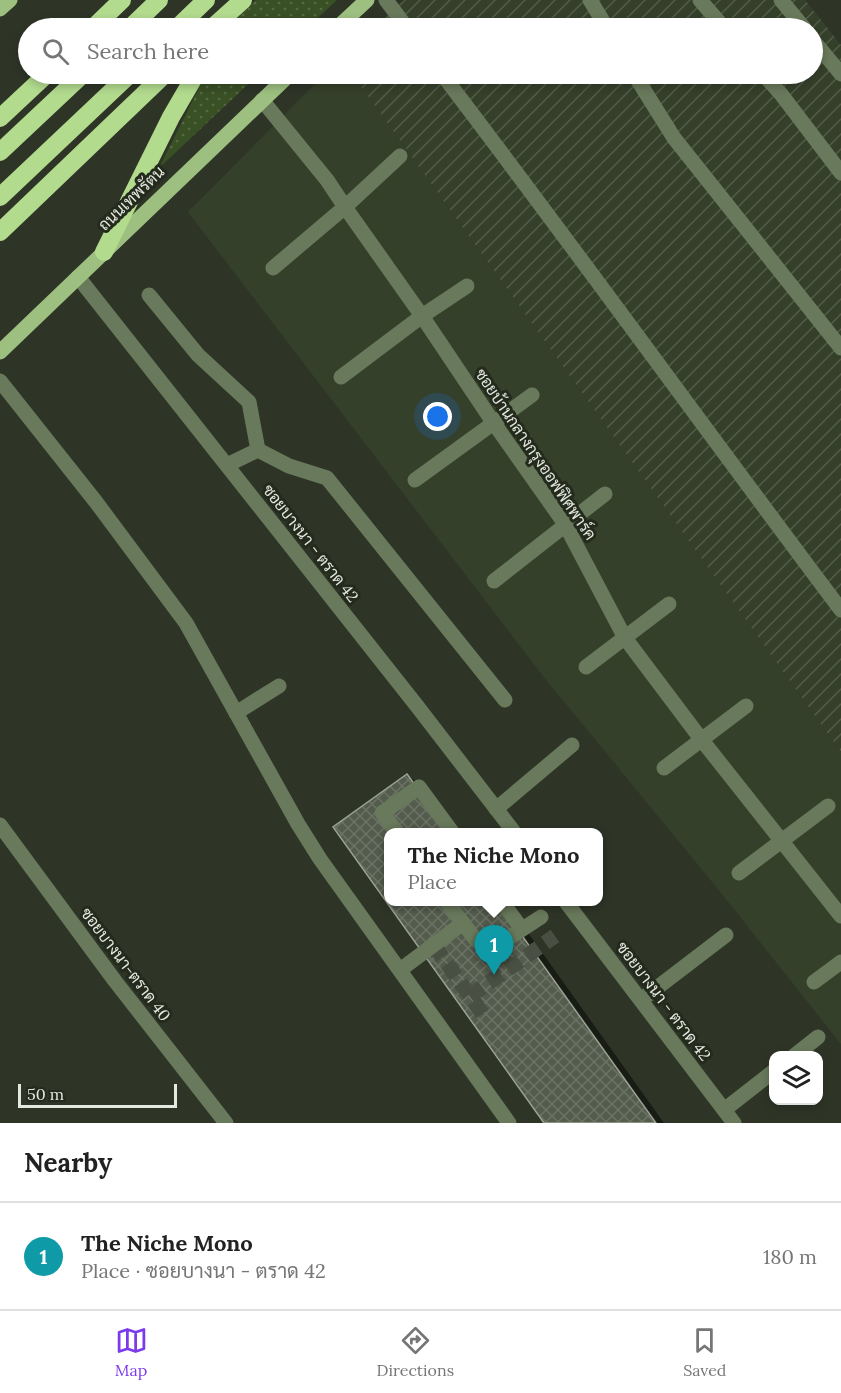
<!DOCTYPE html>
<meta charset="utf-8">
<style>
:root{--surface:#fff;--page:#f6f6f6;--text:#222;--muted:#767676;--line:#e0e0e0;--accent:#7c3aed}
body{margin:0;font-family:Lora,Sarabun,serif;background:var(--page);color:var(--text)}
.controls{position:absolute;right:18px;bottom:18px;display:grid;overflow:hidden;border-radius:12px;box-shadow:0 3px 9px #0003}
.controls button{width:54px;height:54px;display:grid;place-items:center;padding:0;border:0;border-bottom:2px solid var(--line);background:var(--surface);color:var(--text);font:30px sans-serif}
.scale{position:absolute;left:18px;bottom:15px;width:159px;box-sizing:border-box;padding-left:6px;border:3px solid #e4e9e0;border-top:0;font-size:16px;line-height:21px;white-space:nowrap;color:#e4e9e0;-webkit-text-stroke:4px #242b1d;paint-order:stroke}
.you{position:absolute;left:438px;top:417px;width:21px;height:21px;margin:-15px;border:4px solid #fff;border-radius:50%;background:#1a73e8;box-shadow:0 0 0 9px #1a73e833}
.badge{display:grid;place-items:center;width:39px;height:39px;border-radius:50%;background:var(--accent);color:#fff;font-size:20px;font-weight:700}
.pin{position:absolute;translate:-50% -50px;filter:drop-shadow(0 2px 3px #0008)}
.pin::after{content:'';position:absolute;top:32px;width:21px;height:18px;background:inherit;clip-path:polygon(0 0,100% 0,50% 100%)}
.popup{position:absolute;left:384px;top:828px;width:219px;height:78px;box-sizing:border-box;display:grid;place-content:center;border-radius:12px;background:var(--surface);filter:drop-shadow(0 2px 4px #0005);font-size:20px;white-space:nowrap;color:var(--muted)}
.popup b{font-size:22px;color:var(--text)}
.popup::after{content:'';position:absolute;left:50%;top:100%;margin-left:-12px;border:12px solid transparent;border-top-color:var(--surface)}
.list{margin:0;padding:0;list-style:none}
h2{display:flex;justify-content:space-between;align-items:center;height:78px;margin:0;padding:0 24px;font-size:26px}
h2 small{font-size:20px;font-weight:400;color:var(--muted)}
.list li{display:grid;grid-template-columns:39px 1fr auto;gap:18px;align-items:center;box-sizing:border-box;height:108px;padding:0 24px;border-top:2px solid var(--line)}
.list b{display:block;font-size:22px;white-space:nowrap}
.list p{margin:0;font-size:20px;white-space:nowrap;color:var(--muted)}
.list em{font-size:20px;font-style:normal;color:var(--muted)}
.icon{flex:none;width:33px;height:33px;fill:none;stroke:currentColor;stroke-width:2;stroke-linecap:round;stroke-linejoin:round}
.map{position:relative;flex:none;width:841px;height:1123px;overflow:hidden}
.search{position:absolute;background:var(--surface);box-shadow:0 3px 9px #0003;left:18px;right:18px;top:18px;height:66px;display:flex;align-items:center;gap:15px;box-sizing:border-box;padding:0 21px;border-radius:33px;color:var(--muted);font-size:22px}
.sheet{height:186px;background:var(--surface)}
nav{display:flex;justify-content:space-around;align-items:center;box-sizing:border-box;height:84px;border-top:2px solid var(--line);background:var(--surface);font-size:16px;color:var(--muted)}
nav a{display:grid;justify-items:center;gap:3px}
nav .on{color:var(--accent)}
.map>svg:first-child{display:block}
.built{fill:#35402b}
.industrial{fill:url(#industrial-furrows)}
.grass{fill:url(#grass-dots)}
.shadow{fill:#0007}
.building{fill:url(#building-cross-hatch);stroke:#9aa392;stroke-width:1.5}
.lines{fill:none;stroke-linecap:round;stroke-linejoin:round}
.minor-tunnel{stroke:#495043;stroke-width:15;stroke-dasharray:15 8;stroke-linecap:butt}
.minor{stroke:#69795b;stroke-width:15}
.major{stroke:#9dc080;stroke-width:15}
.highway{stroke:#b2db8e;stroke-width:18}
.labels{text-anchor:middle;stroke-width:6;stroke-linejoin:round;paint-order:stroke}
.street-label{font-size:16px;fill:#e4e9e0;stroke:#242b1d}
</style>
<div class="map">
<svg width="841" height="1123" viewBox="0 0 841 1123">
<defs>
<pattern id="industrial-furrows" width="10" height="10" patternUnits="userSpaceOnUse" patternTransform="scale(1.5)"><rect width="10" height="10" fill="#35402b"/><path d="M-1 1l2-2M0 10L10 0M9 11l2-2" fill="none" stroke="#525c49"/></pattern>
<pattern id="grass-dots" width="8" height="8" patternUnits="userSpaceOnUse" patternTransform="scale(1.5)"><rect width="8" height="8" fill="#394f24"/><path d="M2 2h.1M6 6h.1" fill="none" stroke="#566844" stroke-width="1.8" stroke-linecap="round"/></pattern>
<pattern id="building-cross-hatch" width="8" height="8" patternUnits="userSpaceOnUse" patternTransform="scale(1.5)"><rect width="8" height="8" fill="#545c4d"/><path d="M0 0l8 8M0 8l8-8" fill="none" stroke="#6c7366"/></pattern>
</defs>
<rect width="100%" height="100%" fill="#2e3527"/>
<path class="built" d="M325,74H352L841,752V1044L722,894L543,676L188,212Z"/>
<path class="industrial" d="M404,0H805L841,45V752L352,74H812V28H373Z"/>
<g class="grass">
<path d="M256,0H337L307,28H230L236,18Z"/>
<path d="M206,74H259L159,168Z"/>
</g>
<path class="shadow" d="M407,776L423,785L457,832H389V902H506L664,1123H546L335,828Z"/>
<path class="building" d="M407,774L449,832H389V902H498L656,1123H544L333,827Z"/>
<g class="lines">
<g class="minor-tunnel">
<path d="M434,945L486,1019"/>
<path d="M470,996L555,936"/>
</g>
<g class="minor">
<path d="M386,0L407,28"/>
<path d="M590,0L607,28"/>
<path d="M700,0L724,28"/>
<path d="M781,0L804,28"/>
<path d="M812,39L841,74"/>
<path d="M442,74C577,251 707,432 841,610"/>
<path d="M634,74L674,138L841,348"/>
<path d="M763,74L781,94L841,173"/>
<path d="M262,100L327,180L345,207L422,316L493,422L565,524L625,638L701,739L841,916"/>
<path d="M273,268L345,207L400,156"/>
<path d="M78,277L417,706L514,832"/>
<path d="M149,295L198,355L249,402L258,450"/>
<path d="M341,377L422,316L467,286"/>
<path d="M0,381L96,502L186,623L298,824L320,859L509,1123"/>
<path d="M227,465L258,450L289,466L327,478L505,700"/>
<path d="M415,480L532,395"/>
<path d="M494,581L605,494"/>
<path d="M586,667L669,604"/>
<path d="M236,713L279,686"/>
<path d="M664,768L746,706"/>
<path d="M496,809L572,745"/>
<path d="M0,825L115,981L226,1123"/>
<path d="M397,832L382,813L419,787L452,832"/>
<path d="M739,873L828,806"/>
<path d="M447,902L476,940L489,946L501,943L541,917"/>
<path d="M502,902L522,929"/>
<path d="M566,902L734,1123"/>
<path d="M400,970L463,923"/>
<path d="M814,982L841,962"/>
<path d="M641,1000L726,935"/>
<path d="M794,1056L818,1037"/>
<path d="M724,1110L774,1071"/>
</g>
<g class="major">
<path d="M0,9L10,0"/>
<path d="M337,28L367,0"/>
<path d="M0,352L290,74"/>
</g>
<g class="highway">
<path d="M93,28L122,0"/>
<path d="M130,28L159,0"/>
<path d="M177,28L206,0"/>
<path d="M212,28L243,0"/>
<path d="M0,118L47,74"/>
<path d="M0,152L83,74"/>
<path d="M0,197L130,74"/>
<path d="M0,232L165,74"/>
<path d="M104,252L171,117L196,74"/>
</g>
</g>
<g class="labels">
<g class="street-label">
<text transform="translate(131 198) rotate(-44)" y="6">ถนนเทพรัตน</text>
<text transform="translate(536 454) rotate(56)" y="6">ซอยบ้านกลางกรุงออฟฟิศพาร์ค</text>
<text transform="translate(311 543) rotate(52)" y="6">ซอยบางนา - ตราด 42</text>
<text transform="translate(126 964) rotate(53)" y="6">ซอยบางนา-ตราด 40</text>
<text transform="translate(664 1001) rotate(53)" y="6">ซอยบางนา - ตราด 42</text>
</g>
</g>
</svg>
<div class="controls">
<button><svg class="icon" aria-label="layers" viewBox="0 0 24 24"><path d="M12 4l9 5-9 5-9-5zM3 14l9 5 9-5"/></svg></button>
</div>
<div class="scale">50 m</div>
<div class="you"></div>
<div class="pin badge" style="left:494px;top:975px;background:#0f9aa8">1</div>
<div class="popup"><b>The Niche Mono</b>Place</div>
<div class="search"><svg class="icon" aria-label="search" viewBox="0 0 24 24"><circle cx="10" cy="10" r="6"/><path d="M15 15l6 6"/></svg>Search here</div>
</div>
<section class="sheet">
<h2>Nearby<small></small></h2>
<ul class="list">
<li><span class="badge" style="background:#0f9aa8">1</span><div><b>The Niche Mono</b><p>Place · ซอยบางนา - ตราด 42</p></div><em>180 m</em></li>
</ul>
</section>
<nav>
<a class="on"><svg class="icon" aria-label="map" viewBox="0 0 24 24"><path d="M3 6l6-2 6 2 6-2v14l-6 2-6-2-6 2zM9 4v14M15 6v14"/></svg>Map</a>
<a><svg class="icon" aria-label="directions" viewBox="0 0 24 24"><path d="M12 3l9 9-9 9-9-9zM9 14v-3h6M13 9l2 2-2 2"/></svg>Directions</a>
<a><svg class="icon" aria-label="saved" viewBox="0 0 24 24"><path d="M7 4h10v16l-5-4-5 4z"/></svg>Saved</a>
</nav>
